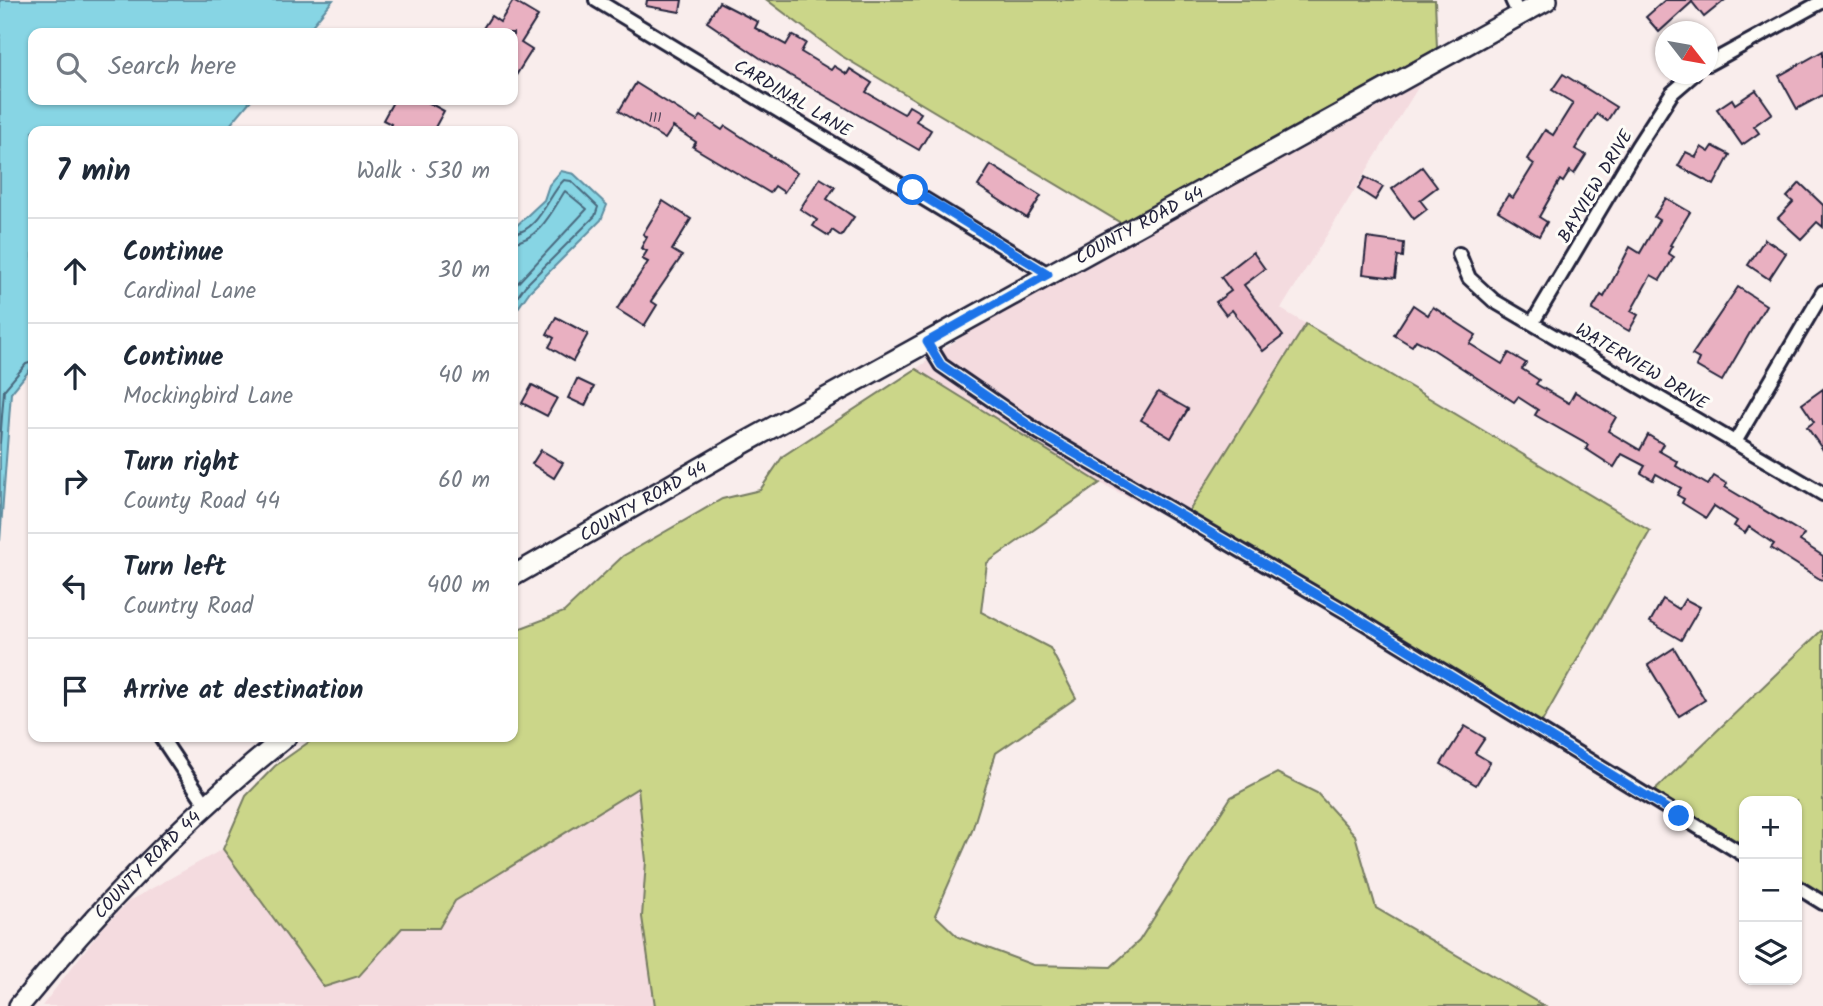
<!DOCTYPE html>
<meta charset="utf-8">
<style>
:root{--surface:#fff;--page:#f6f6f7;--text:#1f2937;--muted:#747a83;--line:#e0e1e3}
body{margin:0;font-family:Kalam,sans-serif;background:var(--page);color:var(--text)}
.controls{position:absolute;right:21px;bottom:21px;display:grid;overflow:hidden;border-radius:14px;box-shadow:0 2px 5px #0004}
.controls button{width:63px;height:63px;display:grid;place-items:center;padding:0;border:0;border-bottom:2px solid var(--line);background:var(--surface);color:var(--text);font:35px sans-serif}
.compass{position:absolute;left:1655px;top:21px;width:63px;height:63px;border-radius:50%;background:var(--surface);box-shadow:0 2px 5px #0004;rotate:121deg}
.stop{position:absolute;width:21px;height:21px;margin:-16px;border:5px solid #1a73e8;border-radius:50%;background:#fff}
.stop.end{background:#1a73e8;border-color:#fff;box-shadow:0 2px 7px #0008}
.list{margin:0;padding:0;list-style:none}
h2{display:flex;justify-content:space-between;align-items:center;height:91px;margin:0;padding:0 28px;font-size:30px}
h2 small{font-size:23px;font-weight:400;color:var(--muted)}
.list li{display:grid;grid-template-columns:46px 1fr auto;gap:21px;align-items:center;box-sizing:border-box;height:105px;padding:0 28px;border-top:2px solid var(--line)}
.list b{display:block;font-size:26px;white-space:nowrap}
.list p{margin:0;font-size:23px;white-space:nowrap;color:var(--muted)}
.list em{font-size:23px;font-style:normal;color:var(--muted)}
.icon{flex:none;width:38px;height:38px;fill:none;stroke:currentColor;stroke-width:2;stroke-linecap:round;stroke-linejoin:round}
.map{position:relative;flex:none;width:1823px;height:1006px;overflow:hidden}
.search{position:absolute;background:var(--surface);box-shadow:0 2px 5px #0004;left:28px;top:28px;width:490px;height:77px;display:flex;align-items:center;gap:18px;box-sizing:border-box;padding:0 24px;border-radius:14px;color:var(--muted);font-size:26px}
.panel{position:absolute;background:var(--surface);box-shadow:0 2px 5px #0004;left:28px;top:126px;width:490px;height:616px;border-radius:14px}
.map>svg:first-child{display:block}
.built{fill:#f4dbdf}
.green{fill:#cbd689;stroke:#767c62;stroke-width:2}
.water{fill:#87d5e4;stroke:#5f8da0;stroke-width:2}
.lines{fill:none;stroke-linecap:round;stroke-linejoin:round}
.shore{stroke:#4a6a7f;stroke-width:2}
.building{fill:#e9b0c1;stroke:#22223b;stroke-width:2}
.minor-casing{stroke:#22223b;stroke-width:18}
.secondary-casing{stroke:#22223b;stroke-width:24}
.minor{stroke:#fdfcf7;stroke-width:12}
.secondary{stroke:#fdfcf7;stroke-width:19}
.route{stroke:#1a73e8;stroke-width:9}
.labels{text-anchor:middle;stroke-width:6;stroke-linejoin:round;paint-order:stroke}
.number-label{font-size:14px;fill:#54465c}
.street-label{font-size:18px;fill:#22223b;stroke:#fdfcf7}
</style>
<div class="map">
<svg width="1823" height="1006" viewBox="0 0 1823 1006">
<rect width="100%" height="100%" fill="#f9edec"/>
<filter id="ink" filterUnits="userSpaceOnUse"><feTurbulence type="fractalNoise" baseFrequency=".0143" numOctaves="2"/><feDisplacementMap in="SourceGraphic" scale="14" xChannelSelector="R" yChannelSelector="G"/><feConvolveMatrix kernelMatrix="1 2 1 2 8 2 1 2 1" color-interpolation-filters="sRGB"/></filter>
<g filter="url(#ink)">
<g class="built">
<path d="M1427,73L1281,309L1306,324L1181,524L1100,483L916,369L995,313Z"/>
<path d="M639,787L646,861L642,917L655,1006H42L100,931L129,901L223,849L324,988L360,976L402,928H439L455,901Z"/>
</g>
<g class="green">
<path d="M767,0H1435L1437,48L1121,223L840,55Z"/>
<path d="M1306,324L1650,531L1538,729L1181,524Z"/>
<path d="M916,369L1100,483L987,563L981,612L1050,648L1076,698L996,753L972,831L935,915L958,937L1033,965L1111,967L1139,941L1231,797L1277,773L1317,793L1355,835L1376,908L1544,1006H655L642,917L646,861L638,788L455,901L439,928H402L359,976L324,987L223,849L246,796L275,766L316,737H513V631L564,612L623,556L722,499L760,490L783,456Z"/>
<path d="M1821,631L1823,632V899L1797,883V801H1744V852L1649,796Z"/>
</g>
<g class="water">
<path d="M0,0H333L306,33H33V100H251L225,131H33V366L11,393L0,541Z"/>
<path d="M561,171L574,174L607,205L601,220L530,291L513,315V229L544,200L549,185Z"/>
</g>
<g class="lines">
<g class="shore">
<path d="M513,234C540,230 548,195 564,180L571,181L598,207L595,216L525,286L513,303"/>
<path d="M513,242C539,241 553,209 565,191L587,209L513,288"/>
<path d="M0,443L4,390L26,364L33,362"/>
</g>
</g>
<g class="building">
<path d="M647,0H682L680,12L646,6Z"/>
<path d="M1665,0H1725L1704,17L1692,2L1659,32L1646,17Z"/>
<path d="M513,1L538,16L521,43L532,50L513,80V33H480L491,16L500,22Z"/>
<path d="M719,2L758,22L755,28L786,45L792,35L806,43L801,52L831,70L834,66L847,74L850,69L872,83L866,92L888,105L904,114L909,106L921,113L916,121L931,130L919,150L760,58L707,22Z"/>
<path d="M1823,51V95L1797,109L1779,76Z"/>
<path d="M1563,74L1616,107L1607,121L1597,114L1575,149L1586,155L1574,174L1570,171L1563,182L1560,180L1539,217L1547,222L1539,236L1498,211L1508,195L1513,198L1534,164L1527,159L1545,130L1553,135L1573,103L1552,90Z"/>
<path d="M636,83L697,121L701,116L722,130L725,126L797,173L784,192L775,186L770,193L693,147L696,142L673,127L665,139L619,111Z"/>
<path d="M1756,90L1772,113L1754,126L1759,133L1742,145L1717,109L1732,99L1735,104Z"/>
<path d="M394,100H424L444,111L433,131H387L391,124L383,120Z"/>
<path d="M1713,146L1730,155L1714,185L1678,166L1686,152L1696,157L1701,147L1709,152Z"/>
<path d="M991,165L1041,196L1027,218L978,186Z"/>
<path d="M1422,167L1437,187L1420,200L1427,209L1414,219L1392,189Z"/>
<path d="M1365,177L1383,187L1375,200L1358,189Z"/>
<path d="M820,178L835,187L827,199L854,217L841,236L832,230L829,236L813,226L817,220L800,209Z"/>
<path d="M1800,183L1823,205V227L1817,222L1801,239L1778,218L1793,202L1787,197Z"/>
<path d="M1666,198L1690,212L1670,245L1672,246L1668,253L1674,257L1660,280L1651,275L1631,311L1638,315L1629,331L1592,310L1601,295L1604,297L1630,247L1640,253L1659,220L1654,217Z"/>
<path d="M663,201L691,219L672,250L682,256L651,301L657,305L644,326L617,309L648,262L642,259L647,251L641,248L647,237L643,234Z"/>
<path d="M1367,238L1404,243L1403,257L1398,256L1395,278L1363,274Z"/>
<path d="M1765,239L1786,253L1769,279L1748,265Z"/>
<path d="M1253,252L1265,269L1244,285L1283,336L1263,351L1232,310L1226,315L1216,302L1231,291L1221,277Z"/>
<path d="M1738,287L1766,305L1722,381L1696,366L1699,359L1692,355Z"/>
<path d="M1413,305L1428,315L1433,307L1476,335L1470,344L1502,364L1509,353L1526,363L1522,369L1539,380L1536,384L1569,403L1575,392L1616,417L1608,431L1640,450L1648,435L1663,444L1659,451L1678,462L1676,466L1708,485L1714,476L1727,484L1725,487L1804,534L1800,541L1823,556V581L1771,548L1774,544L1749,527L1745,533L1734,526L1737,521L1714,506L1706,518L1682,503L1684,499L1677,495L1681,488L1656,474L1653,480L1641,473L1645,466L1622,454L1614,467L1586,449L1588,445L1535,415L1538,410L1518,397L1514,402L1428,346L1416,340L1412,346L1394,335Z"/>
<path d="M556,317L588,334L573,361L549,347L554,338L547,334Z"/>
<path d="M577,379L594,387L585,406L568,398Z"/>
<path d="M532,385L557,398L547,416L522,403Z"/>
<path d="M1823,389V450L1807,427L1814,422L1802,404Z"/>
<path d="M1158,392L1188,409L1171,438L1141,420Z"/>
<path d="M541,450L563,463L554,478L532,464Z"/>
<path d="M1663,599L1679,609L1685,599L1700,607L1681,640L1650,622Z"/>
<path d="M1674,648L1705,700L1679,716L1648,665Z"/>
<path d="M1465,726L1485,738L1475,753L1490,762L1476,785L1441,764Z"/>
</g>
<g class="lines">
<defs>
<g id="minor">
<path d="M596,0L1048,274"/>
<path d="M1512,0L1519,15"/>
<path d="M1708,64L1823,1"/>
<path d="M1459,254L1469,278L1494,301L1823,494"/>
<path d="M1533,322L1637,147L1672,93L1694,74"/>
<path d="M927,342L941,365L1040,433L1348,613L1744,855"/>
<path d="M1735,442L1823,292"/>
<path d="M161,737L207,806"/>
<path d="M1797,887L1823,903"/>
</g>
<g id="secondary">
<path id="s1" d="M513,576L737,447L1547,0"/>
<path id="s2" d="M19,1006C100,908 187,816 286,737"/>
</g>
</defs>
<use href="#minor" class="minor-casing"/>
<use href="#secondary" class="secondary-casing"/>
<use href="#minor" class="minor"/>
<use href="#secondary" class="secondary"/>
</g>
</g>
<g class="lines" filter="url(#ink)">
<path class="route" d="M913,190L1048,274L927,342L941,365L1040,433L1348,613L1679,816"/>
</g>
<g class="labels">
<g class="number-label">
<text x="655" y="122">111</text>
</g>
<g class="street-label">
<text transform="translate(793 98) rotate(31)" y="6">CARDINAL LANE</text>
<text transform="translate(1595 186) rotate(-59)" y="6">BAYVIEW DRIVE</text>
<text dy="6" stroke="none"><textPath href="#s1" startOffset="718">COUNTY ROAD 44</textPath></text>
<text transform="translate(1642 366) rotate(31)" y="6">WATERVIEW DRIVE</text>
<text dy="6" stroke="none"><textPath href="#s1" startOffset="150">COUNTY ROAD 44</textPath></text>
<text dy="6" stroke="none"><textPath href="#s2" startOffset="191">COUNTY ROAD 44</textPath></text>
</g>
</g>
</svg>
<div class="controls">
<button>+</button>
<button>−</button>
<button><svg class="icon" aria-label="layers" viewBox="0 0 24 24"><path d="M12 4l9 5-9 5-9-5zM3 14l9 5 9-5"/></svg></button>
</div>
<svg class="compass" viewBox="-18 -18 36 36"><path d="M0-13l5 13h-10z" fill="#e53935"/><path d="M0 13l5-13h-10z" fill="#747a83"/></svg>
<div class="stop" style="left:913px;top:190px"></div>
<div class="stop end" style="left:1679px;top:816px"></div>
<div class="search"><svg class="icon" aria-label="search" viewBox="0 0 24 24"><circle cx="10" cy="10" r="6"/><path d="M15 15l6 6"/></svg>Search here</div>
<section class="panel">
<h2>7 min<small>Walk · 530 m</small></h2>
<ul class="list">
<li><svg class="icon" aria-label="ahead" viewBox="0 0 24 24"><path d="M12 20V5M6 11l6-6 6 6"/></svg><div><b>Continue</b><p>Cardinal Lane</p></div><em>30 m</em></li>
<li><svg class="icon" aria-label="ahead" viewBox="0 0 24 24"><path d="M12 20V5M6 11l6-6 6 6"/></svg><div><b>Continue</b><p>Mockingbird Lane</p></div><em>40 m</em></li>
<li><svg class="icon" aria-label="right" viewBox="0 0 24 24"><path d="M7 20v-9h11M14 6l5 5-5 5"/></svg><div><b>Turn right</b><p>County Road 44</p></div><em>60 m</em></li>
<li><svg class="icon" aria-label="left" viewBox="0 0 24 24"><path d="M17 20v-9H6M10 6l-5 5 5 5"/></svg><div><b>Turn left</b><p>Country Road</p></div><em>400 m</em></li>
<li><svg class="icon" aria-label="arrive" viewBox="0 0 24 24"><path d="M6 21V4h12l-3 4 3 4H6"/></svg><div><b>Arrive at destination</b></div></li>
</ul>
</section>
</div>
